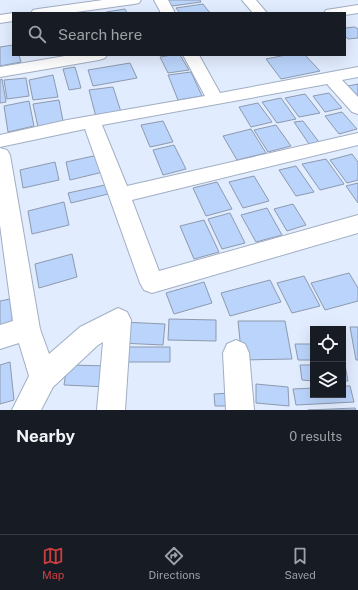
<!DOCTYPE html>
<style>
:root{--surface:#171b24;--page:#20242c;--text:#f1f3f6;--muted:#9ea1a6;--line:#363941;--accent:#ce3e3f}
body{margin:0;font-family:"Public Sans",sans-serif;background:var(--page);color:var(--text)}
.controls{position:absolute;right:12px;bottom:12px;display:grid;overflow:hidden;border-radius:0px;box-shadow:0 4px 16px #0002}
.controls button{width:36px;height:36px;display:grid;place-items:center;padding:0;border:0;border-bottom:1px solid var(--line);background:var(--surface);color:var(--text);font:20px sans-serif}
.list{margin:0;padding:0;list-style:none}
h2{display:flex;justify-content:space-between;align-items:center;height:52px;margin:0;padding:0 16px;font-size:17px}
h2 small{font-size:13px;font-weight:400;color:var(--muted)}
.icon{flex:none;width:22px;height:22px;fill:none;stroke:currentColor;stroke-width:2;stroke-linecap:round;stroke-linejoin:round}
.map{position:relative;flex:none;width:358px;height:410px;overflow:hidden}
.search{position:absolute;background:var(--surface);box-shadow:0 4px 16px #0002;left:12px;right:12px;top:12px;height:44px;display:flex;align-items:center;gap:10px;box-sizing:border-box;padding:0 14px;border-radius:0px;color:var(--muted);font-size:15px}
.sheet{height:124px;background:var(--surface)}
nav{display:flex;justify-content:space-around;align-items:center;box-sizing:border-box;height:56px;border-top:1px solid var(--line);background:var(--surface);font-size:11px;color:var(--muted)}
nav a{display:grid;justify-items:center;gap:2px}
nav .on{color:var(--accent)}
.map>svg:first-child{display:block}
.building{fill:#bad4fb;stroke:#8d9aae}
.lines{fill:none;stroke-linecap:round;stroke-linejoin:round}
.street-casing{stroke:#a1aec3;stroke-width:2}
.street{fill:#fff;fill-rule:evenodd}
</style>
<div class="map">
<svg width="358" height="410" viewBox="0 0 358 410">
<rect width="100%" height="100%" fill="#e1ecfe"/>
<g class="building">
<path d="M168,0H200L201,2L172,6Z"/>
<path d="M203,4L210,13H180L176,8Z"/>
<path d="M125,9L127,13H107L106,12Z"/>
<path d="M355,27L358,29V38L348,39L345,36V28Z"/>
<path d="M13,45V55H19L21,62L0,66V47Z"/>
<path d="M172,55H180L189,70L168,73L160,57Z"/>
<path d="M286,55H305L320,71L281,79L266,59Z"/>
<path d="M130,63L137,78L93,86L88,70Z"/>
<path d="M75,67L81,88L69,90L63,69Z"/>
<path d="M191,72L202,96L178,100L168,75Z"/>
<path d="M53,75L58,97L33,100L29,80Z"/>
<path d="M26,78L29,96L7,99L4,80Z"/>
<path d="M2,79L6,102L0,103V80Z"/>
<path d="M358,84V97L348,86Z"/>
<path d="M113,87L121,112L96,117L89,90Z"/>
<path d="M329,93L342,108L325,112L313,96Z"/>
<path d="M305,94L320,113L299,117L285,98Z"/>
<path d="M281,98L296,119L277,123L262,102Z"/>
<path d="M59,100L63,121L38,127L33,104Z"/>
<path d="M29,101L34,126L8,132L4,106Z"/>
<path d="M258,103L272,122L251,127L239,107Z"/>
<path d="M342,112L357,129L339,134L325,116Z"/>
<path d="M163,121L173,142L150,147L141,125Z"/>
<path d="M303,121L319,142L309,144L294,122Z"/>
<path d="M276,125L291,146L268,152L254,130Z"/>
<path d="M251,129L266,153L237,160L223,136Z"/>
<path d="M174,145L186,169L163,175L153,150Z"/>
<path d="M352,154L358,162V180L347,183L330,160Z"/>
<path d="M98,155L103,172L70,180L66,162Z"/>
<path d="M326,159L344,184L320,190L302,164Z"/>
<path d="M55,162L59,180L23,188L20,170Z"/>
<path d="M296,166L314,192L296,196L279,170Z"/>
<path d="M254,176L269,201L243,208L229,182Z"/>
<path d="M217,182L232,209L206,216L193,188Z"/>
<path d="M358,183V203L346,186Z"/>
<path d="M105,185L108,194L71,203L68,193Z"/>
<path d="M64,202L69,225L32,234L28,211Z"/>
<path d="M293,204L306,225L287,231L274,209Z"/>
<path d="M267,208L282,235L256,242L241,215Z"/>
<path d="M230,213L245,243L222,249L208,219Z"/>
<path d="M204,220L219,252L194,259L180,226Z"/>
<path d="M72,254L77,277L39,288L35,264Z"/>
<path d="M349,273L358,288V301L325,310L311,283Z"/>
<path d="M304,276L320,306L292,313L277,283Z"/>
<path d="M270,280L281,302L230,316L221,293Z"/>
<path d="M204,282L212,303L174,314L166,293Z"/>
<path d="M10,299L13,326L0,330V301Z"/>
<path d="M169,319L216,320V341L168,340Z"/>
<path d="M238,321H285L292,359L242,360Z"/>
<path d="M122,322L165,324L163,345L120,343Z"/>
<path d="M350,327H358V360H356Z"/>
<path d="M295,344H313V360H298Z"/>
<path d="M127,347H170V362H126Z"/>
<path d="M10,362L14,400L0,404V365Z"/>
<path d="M67,365L111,366L108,387L64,385Z"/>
<path d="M300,365H313V381L302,380Z"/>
<path d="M343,365H345L348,381H343Z"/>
<path d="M256,384L288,387L289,406L256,403Z"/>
<path d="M343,386H350L354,402L296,405L293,389L313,388V395H343Z"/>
<path d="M231,393L233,406H215L214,394Z"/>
<path d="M355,408L356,410H308Z"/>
</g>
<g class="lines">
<defs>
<g id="street">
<path d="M103,0H141L139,3L134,4L69,13H31L33,10L38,9Z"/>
<path d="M154,0H168L175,13H161Z"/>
<path d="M242,0H256L267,13H253Z"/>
<path d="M358,5V13L345,15V13H324L326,10Z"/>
<path d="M13,13V21L0,23V15Z"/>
<path d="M71,55H107L105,58L99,60L0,77V67Z"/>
<path d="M183,55H199L220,93L358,67V77L342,80L358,97V114L352,112L327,84L102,125L127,186L358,133V145L132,200L159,271L358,215V233L152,293L144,290L140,283L85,129L0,147V135L67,120L205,96Z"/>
<path d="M0,148L7,150L10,155L40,329L49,354L80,327L118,308L127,312L131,320L125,410H97L103,342L98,345L53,387L41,410H12L29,376L19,343L0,349V325L13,321L0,225Z"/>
<path d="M236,340L245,344L249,353L254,410H226L223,353L227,344Z"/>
</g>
</defs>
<use href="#street" class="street-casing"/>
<use href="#street" class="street"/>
</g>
</svg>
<div class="controls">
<button><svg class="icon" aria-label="locate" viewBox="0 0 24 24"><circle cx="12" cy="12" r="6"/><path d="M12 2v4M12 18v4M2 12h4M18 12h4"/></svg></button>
<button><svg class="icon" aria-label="layers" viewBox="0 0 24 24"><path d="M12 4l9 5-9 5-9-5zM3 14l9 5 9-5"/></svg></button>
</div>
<div class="search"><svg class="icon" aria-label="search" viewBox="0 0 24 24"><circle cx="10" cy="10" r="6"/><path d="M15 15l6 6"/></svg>Search here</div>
</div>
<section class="sheet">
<h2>Nearby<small>0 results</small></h2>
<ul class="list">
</ul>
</section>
<nav>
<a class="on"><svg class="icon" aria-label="map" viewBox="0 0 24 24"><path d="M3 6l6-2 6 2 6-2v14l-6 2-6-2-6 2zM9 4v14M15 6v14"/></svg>Map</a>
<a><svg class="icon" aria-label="directions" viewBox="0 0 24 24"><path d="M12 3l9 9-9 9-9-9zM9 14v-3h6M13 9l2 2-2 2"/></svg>Directions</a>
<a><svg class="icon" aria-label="saved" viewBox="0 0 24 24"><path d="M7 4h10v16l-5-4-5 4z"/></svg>Saved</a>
</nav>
